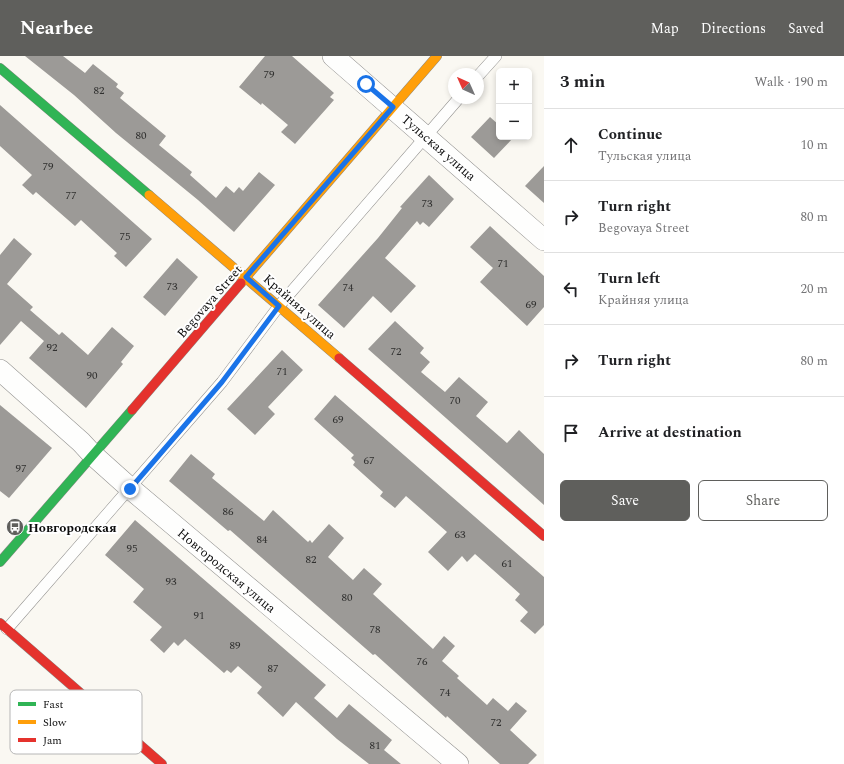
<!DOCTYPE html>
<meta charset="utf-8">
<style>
:root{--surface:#fff;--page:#f2f2f2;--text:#202124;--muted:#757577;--line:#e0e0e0;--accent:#5f5f5c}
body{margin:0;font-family:Spectral,serif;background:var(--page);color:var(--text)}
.controls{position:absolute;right:12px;top:12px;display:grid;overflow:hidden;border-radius:6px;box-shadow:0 2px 6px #0003}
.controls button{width:36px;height:36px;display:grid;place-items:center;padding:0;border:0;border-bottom:1px solid var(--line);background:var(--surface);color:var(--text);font:20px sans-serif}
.compass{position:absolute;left:448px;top:12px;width:36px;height:36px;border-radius:50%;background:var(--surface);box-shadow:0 2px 6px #0003;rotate:315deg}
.stop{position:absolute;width:12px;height:12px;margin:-9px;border:3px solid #1a73e8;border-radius:50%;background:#fff}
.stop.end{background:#1a73e8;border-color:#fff;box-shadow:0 1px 4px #0008}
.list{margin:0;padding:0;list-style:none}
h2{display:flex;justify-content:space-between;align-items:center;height:52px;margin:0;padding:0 16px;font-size:17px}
h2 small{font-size:13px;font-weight:400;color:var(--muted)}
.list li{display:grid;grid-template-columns:26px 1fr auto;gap:12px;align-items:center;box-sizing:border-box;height:72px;padding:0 16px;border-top:1px solid var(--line)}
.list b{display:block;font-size:15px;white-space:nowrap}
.list p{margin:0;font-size:13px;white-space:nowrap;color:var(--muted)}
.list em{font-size:13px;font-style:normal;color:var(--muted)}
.actions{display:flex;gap:8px;padding:12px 16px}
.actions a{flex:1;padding:9px 0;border:1px solid var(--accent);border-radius:6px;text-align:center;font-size:14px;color:var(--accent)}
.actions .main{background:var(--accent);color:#fff}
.icon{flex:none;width:22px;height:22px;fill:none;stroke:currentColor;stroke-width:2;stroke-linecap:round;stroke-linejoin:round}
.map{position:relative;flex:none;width:544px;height:708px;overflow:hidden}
header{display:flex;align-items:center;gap:24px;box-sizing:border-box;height:56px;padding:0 20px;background:var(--accent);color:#fff}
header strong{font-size:19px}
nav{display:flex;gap:22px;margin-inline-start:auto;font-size:14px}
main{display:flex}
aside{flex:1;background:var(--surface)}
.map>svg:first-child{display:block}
.building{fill:#9c9a97}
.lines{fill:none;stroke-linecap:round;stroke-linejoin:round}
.lane-casing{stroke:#939290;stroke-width:12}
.street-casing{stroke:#939290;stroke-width:22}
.fast-casing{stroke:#8a8986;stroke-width:10}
.slow-casing{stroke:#8a8986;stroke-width:10}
.jam-casing{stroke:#8a8986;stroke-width:10}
.lane{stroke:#fefefd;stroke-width:11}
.street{stroke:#fefefd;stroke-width:21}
.fast{stroke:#30b455;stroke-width:9}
.slow{stroke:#ff9f0a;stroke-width:9}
.jam{stroke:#e5322d;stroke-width:9}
.route{stroke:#1a73e8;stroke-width:5}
.labels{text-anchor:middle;stroke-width:4;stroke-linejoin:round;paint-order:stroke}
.number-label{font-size:11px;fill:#30302f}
.street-label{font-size:13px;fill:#0c0c0c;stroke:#fff}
.poi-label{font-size:13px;font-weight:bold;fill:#0c0c0c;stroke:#fff;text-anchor:start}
.key{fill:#fff;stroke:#b6b6b6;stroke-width:1}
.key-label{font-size:11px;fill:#0c0c0c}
</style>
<header>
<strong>Nearbee</strong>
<nav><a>Map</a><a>Directions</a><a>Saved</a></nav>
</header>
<main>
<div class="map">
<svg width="544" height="708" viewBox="0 0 544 708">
<rect width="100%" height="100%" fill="#faf8f2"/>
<g class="building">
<path d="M25,0H63L85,17L93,8L118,28L116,31L124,37L120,42L166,80L159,89L192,116L190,119L216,142L226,130L234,137L239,131L243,135L259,116L275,129L234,176L198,144L116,77L74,39Z"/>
<path d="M265,0H292L334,37L330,41L334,44L295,88L281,76L288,69L262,47L261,49L239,31Z"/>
<path d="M0,49L152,183L126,211L114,200L117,197L81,164L75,170L36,136L33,139L22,129L32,119L0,90Z"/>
<path d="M490,61L499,69V81H514L494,102L471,81Z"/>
<path d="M544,110V147L525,130Z"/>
<path d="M429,119L454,143L429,171L423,166L420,169L417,165L385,202L416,230L391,257L373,240L344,272L318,249L378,182L402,152L400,151Z"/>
<path d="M490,170L544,220V251L527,270L480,226L493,212L470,191Z"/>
<path d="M14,182L32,198L7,228L33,251L30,254L59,279L62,276L88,299L112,271L134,290L121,306L123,308L86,352L29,302L44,285L21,265L0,289V199Z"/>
<path d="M177,202L198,221L165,260L143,241Z"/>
<path d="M395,265L424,292L420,297L430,306L421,316L445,336L459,321L488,346L476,360L507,387L519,374L544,398V449L368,293Z"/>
<path d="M282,294L303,314L268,351L275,358L255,379L227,353Z"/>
<path d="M335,339L544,521V569L535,578L520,565L528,556L515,544L520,538L475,498L467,506L462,500L448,515L428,496L447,476L406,440L395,452L380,440L383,436L353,409L355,406L351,402L354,399L314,363Z"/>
<path d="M0,349L52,392L9,442L0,435Z"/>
<path d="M191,398L215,418L212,422L264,465L273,454L308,486L310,484L312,487L329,468L344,482L328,501L353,524L364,512L382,528L373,538L433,593L444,580L455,590L442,605L459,620L457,622L487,649L493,642L508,655L516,646L527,655L510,674L537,699L528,708H500L447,660L446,662L375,598L373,599L230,474L228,475L169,425Z"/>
<path d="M135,464L326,629L314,642L337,662L349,648L392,684L384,694L401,708H369L337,683L296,646L283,661L257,637L262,631L238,610L231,617L227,614L224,617L185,583L178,590L174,586L164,597L150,584L162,571L133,546L144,533L105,499Z"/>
</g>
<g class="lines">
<defs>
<g id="lane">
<path d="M478,20L496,0"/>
<path d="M7,573L222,326L279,250L459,42"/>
</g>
<g id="street">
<path d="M333,0L544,184"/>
<path d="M0,314L81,386L93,399L131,433L458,708"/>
</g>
<g id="fast">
<path d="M0,12L149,139"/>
<path d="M0,506L132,354"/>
</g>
<g id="slow">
<path d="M149,139L339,302"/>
<path d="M241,227L437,0"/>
</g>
<g id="jam">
<path d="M339,302L544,480"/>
<path d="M132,354L241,227"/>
<path d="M0,567L162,708"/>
</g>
</defs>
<use href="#lane" class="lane-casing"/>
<use href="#street" class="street-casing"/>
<use href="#fast" class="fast-casing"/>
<use href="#slow" class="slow-casing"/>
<use href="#jam" class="jam-casing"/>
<use href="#lane" class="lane"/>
<use href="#street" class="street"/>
<use href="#fast" class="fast"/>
<use href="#slow" class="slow"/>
<use href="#jam" class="jam"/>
</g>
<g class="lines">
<path class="route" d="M130,433L222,326L279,250L246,221L393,51L366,28"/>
</g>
<defs>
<symbol id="bus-disc" viewBox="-11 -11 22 22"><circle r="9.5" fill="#5f5f5c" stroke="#fff"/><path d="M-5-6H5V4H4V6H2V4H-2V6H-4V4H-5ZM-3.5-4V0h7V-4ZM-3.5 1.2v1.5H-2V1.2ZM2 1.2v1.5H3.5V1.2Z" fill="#fff"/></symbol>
</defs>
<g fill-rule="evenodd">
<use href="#bus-disc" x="5" y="461" width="20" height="20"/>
</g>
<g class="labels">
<g class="number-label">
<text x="269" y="22">79</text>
<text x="99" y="38">82</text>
<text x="141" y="83">80</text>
<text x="48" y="114">79</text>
<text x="71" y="143">77</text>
<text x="427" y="151">73</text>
<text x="125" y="184">75</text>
<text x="503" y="211">71</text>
<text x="172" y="234">73</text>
<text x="348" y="235">74</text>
<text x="531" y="252">69</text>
<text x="52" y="295">92</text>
<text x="396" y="299">72</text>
<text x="282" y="319">71</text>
<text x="92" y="323">90</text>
<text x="455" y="348">70</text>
<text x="338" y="367">69</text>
<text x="369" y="408">67</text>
<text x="21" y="416">97</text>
<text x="228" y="459">86</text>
<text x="460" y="482">63</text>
<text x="262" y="487">84</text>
<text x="132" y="496">95</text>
<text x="311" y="507">82</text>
<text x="507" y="511">61</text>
<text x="171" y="529">93</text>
<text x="347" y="545">80</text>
<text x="199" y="563">91</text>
<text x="375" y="577">78</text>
<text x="235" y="593">89</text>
<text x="422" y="609">76</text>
<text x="273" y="616">87</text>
<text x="445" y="640">74</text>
<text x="496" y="670">72</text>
<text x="375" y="693">81</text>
</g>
<g class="street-label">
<text transform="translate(439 91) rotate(41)" y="5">Тульская улица</text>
<text transform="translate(209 245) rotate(-49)" y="5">Begovaya Street</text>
<text transform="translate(300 250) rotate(41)" y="5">Крайняя улица</text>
<text transform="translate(227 514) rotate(40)" y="5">Новгородская улица</text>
</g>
<g class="poi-label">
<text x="28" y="476">Новгородская</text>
</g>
</g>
<rect x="10" y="634" width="132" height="64" rx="6" class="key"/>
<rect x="18" y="646" width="18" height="4" fill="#30b455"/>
<rect x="18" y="664" width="18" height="4" fill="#ff9f0a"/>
<rect x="18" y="682" width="18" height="4" fill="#e5322d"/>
<g class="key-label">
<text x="43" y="652">Fast</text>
<text x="43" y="670">Slow</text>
<text x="43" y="688">Jam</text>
</g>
</svg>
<div class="controls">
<button>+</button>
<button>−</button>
</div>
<svg class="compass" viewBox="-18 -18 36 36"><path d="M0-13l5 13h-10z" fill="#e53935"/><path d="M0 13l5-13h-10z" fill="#757577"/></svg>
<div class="stop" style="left:366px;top:28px"></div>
<div class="stop end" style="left:130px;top:433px"></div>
</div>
<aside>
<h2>3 min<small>Walk · 190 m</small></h2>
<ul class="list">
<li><svg class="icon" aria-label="ahead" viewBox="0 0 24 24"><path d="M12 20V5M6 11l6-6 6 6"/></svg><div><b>Continue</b><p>Тульская улица</p></div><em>10 m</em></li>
<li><svg class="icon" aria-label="right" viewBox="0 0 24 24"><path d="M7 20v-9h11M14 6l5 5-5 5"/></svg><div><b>Turn right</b><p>Begovaya Street</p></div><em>80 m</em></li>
<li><svg class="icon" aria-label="left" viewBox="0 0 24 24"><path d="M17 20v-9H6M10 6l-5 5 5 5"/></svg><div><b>Turn left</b><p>Крайняя улица</p></div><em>20 m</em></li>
<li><svg class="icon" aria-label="right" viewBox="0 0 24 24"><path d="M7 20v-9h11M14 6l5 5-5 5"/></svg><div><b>Turn right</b></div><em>80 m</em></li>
<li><svg class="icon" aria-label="arrive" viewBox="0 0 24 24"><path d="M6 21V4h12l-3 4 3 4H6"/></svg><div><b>Arrive at destination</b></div></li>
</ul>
<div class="actions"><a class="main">Save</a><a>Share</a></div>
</aside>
</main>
